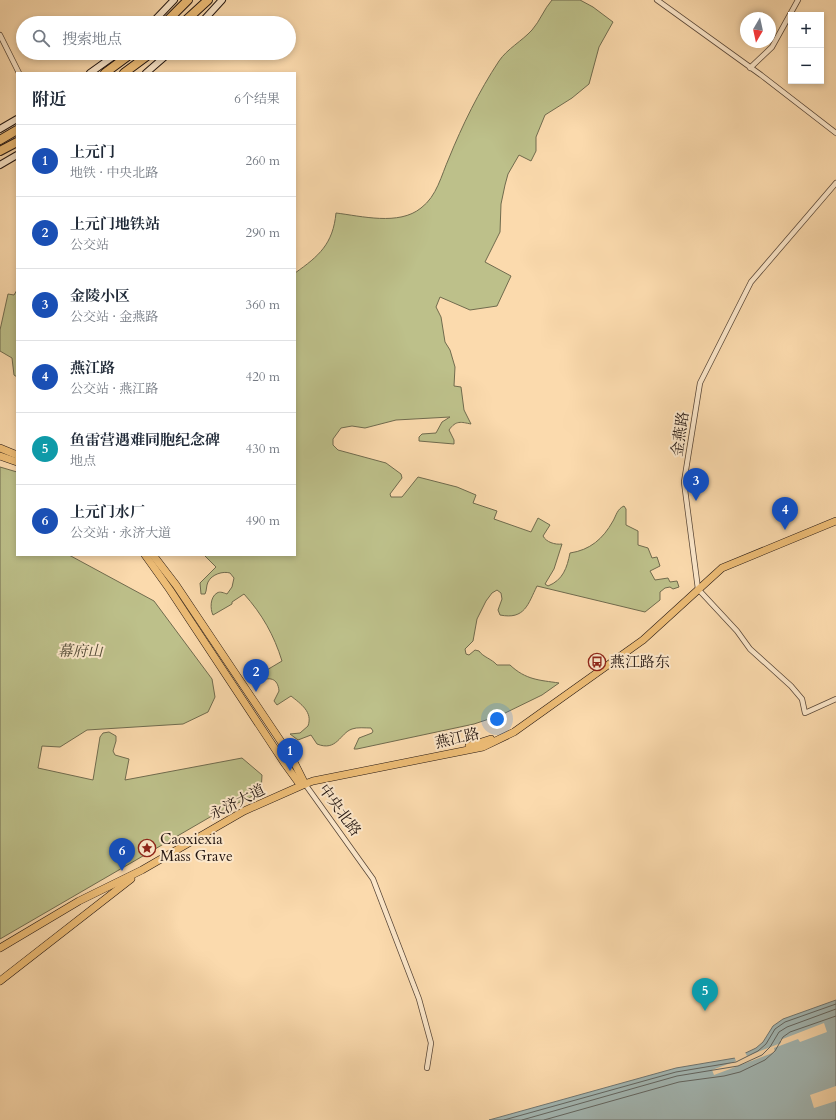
<!DOCTYPE html>
<html lang="zh">
<meta charset="utf-8">
<style>
:root{--surface:#fff;--page:#f2f2f3;--text:#1f2937;--muted:#747a83;--line:#e0e1e3;--accent:#0f766e}
body{margin:0;font-family:Cardo,"Noto Serif SC",serif;background:var(--page);color:var(--text)}
.controls{position:absolute;right:12px;top:12px;display:grid;overflow:hidden;border-radius:0px;box-shadow:0 2px 6px #0003}
.controls button{width:36px;height:36px;display:grid;place-items:center;padding:0;border:0;border-bottom:1px solid var(--line);background:var(--surface);color:var(--text);font:20px sans-serif}
.compass{position:absolute;left:740px;top:12px;width:36px;height:36px;border-radius:50%;background:var(--surface);box-shadow:0 2px 6px #0003;rotate:189deg}
.you{position:absolute;left:497px;top:719px;width:14px;height:14px;margin:-10px;border:3px solid #fff;border-radius:50%;background:#1a73e8;box-shadow:0 0 0 6px #1a73e833}
.badge{display:grid;place-items:center;width:26px;height:26px;border-radius:50%;background:var(--accent);color:#fff;font-size:13px;font-weight:700}
.pin{position:absolute;translate:-50% -33px;filter:drop-shadow(0 1px 2px #0008)}
.pin::after{content:'';position:absolute;top:21px;width:14px;height:12px;background:inherit;clip-path:polygon(0 0,100% 0,50% 100%)}
.list{margin:0;padding:0;list-style:none}
h2{display:flex;justify-content:space-between;align-items:center;height:52px;margin:0;padding:0 16px;font-size:17px}
h2 small{font-size:13px;font-weight:400;color:var(--muted)}
.list li{display:grid;grid-template-columns:26px 1fr auto;gap:12px;align-items:center;box-sizing:border-box;height:72px;padding:0 16px;border-top:1px solid var(--line)}
.list b{display:block;font-size:15px;white-space:nowrap}
.list p{margin:0;font-size:13px;white-space:nowrap;color:var(--muted)}
.list em{font-size:13px;font-style:normal;color:var(--muted)}
.icon{flex:none;width:22px;height:22px;fill:none;stroke:currentColor;stroke-width:2;stroke-linecap:round;stroke-linejoin:round}
.map{position:relative;flex:none;width:836px;height:1120px;overflow:hidden}
.search{position:absolute;background:var(--surface);box-shadow:0 2px 6px #0003;left:16px;top:16px;width:280px;height:44px;display:flex;align-items:center;gap:10px;box-sizing:border-box;padding:0 14px;border-radius:22px;color:var(--muted);font-size:15px}
.panel{position:absolute;background:var(--surface);box-shadow:0 2px 6px #0003;left:16px;top:72px;width:280px;height:484px;border-radius:0px}
.map>svg:first-child{display:block}
.green{fill:#bdc08a;stroke:#706b4e}
.water{fill:#a3b8b5;stroke:#707773}
.pier{fill:#fbdaad}
.lines{fill:none;stroke-linecap:round;stroke-linejoin:round}
.shore{stroke:#636763;stroke-width:1}
.street-casing{stroke:#594738;stroke-width:6}
.secondary-casing{stroke:#231611;stroke-width:8}
.primary-casing{stroke:#231611;stroke-width:8}
.highway-casing{stroke:#231611;stroke-width:10}
.street{stroke:#fce7ca;stroke-width:4.5}
.secondary{stroke:#fce7ca;stroke-width:6}
.primary{stroke:#eebd76;stroke-width:7}
.highway{stroke:#eebd76;stroke-width:8}
.labels{text-anchor:middle;stroke-width:4;stroke-linejoin:round;paint-order:stroke}
.street-label{font-size:15px;fill:#231611;stroke:#fce7ca}
.park-label{font-size:15px;font-style:italic;fill:#514935;stroke:#fce7ca}
.poi-label{font-size:15px;fill:#231611;stroke:#fce7ca;text-anchor:start}
</style>
<div class="map">
<svg width="836" height="1120" viewBox="0 0 836 1120">
<rect width="100%" height="100%" fill="#fbdaad"/>
<filter id="stains"><feTurbulence type="fractalNoise" baseFrequency=".005" numOctaves="4"/><feColorMatrix values="0 0 0 0 .2 0 0 0 0 .09 0 0 0 0 .02 0 0 0 .5 -.17"/></filter>
<radialGradient id="worn" r=".72"><stop offset=".6" stop-color="#630" stop-opacity="0"/><stop offset="1" stop-color="#630" stop-opacity=".3"/></radialGradient>
<g class="green">
<path d="M552,0H580L593,7L613,22L599,47L589,84L572,98L545,115L536,137V151L531,161L519,155L508,174L505,185L501,204L500,232L485,262L511,276L497,306L470,310L440,297L436,307L441,317L445,342L450,350L455,367L454,386L461,387L464,410L471,424C461,422 456,420 449,430L454,440V444L419,441V437L422,434L436,433L442,422L450,417L396,420L365,428L352,426L341,428L333,439V445L338,450L386,463L401,474L402,478L390,494L391,497H402L418,477L457,487L476,495L473,503L497,511L494,519L531,532L538,518L550,525L543,536C546,542 555,545 562,544L554,569L545,584L548,586C563,580 567,568 570,553C590,550 603,539 613,521C616,516 617,509 624,506L626,509V525L638,531V545L648,548L652,558L657,557L660,566L650,571L655,580L668,578L670,582L677,581L679,587L673,589L670,587L665,588L660,592V600L645,612L537,586C528,604 525,620 500,615L498,610L502,599L501,593L497,590L492,593L486,601L477,619L473,641L465,649L466,654L469,655L475,650L479,651C483,657 492,659 497,665H510C526,680 539,680 559,683L542,695L501,715L474,724L357,749H354L359,738L372,733L373,731L371,728C365,728 357,727 352,729C340,733 337,752 317,744L311,735L298,740L290,734L300,733L308,726C313,712 301,704 291,696L277,705L274,701L279,691C278,678 269,676 259,682L255,677L282,661C274,635 262,614 244,594L232,602V604L213,615C210,609 210,597 217,593C220,591 224,593 227,594L232,587L234,578L230,573C223,571 212,574 208,582C206,586 207,590 205,594H201L200,583L216,567L204,555H295V273C319,256 333,244 336,213C361,216 399,226 421,208C437,196 441,176 449,158C462,126 479,91 499,61C507,49 522,41 532,30C540,21 544,9 552,0Z"/>
<path d="M17,290V377L14,375L12,358L0,351V330L8,294L14,295Z"/>
<path d="M0,467L17,472V555H69L154,601L212,679L215,697L208,712L183,724L87,730L60,747L42,746L38,768L93,780L100,737L103,733L109,732L116,736V741L113,751L115,755L129,759L125,780L242,758L262,775L261,792L217,813L0,939Z"/>
</g>
<path class="water" d="M836,1000V1120H489L676,1068L735,1058L756,1048L763,1042L773,1026L783,1019Z"/>
<g class="pier">
<path d="M824,1023L827,1032L800,1042L798,1039L774,1048L775,1052L714,1075L712,1070L736,1061L734,1056L745,1052L747,1056L781,1043L780,1040Z"/>
<path d="M836,1086V1101L814,1108L810,1095Z"/>
</g>
<g class="lines">
<g class="shore">
<path d="M504,1120L676,1072L736,1062L758,1051L766,1044L775,1029L785,1022L836,1004"/>
<path d="M522,1120L677,1076L738,1066L762,1055L770,1047L779,1032L787,1027L836,1009"/>
<path d="M544,1120L679,1082L724,1076L740,1072L765,1060L775,1051L783,1037L790,1032L836,1016"/>
</g>
<defs>
<g id="street">
<path d="M657,0L761,75L836,133"/>
<path d="M0,35L19,73"/>
<path d="M750,68L772,47L798,0"/>
<path d="M836,183L751,282L700,383L684,482L698,589L737,631L750,649L791,686L802,699L805,713L836,699"/>
<path d="M305,784L373,879L419,999L431,1043L427,1068"/>
</g>
<g id="secondary">
<path d="M152,23L174,0"/>
<path d="M201,23L222,0"/>
<path d="M90,73L118,53"/>
<path d="M146,73L169,53"/>
<path d="M0,129L17,119"/>
<path d="M0,165L17,155"/>
</g>
<g id="primary">
<path d="M0,448L17,455"/>
<path d="M0,456L17,462"/>
<path d="M145,555L170,590L285,764L298,782L305,784"/>
<path d="M153,555L176,585L292,758L305,784"/>
<path d="M469,746L491,739"/>
<path d="M0,948L79,901L142,870L244,811L305,784L313,781L483,747L514,732L643,640L722,568L836,521"/>
<path d="M0,981L131,879"/>
</g>
<g id="highway">
<path d="M165,23L188,0"/>
<path d="M183,23L208,0"/>
<path d="M105,73L132,53"/>
<path d="M124,73L151,53"/>
<path d="M0,140L17,130"/>
<path d="M0,151L17,142"/>
</g>
</defs>
<use href="#street" class="street-casing"/>
<use href="#secondary" class="secondary-casing"/>
<use href="#primary" class="primary-casing"/>
<use href="#highway" class="highway-casing"/>
<use href="#street" class="street"/>
<use href="#secondary" class="secondary"/>
<use href="#primary" class="primary"/>
<use href="#highway" class="highway"/>
</g>
<defs>
<symbol id="bus-ring" viewBox="-11 -11 22 22"><circle r="9.5" fill="#fce7ca" stroke="#8f2418" stroke-width="1.5"/><path d="M-5-6H5V4H4V6H2V4H-2V6H-4V4H-5ZM-3.5-4V0h7V-4ZM-3.5 1.2v1.5H-2V1.2ZM2 1.2v1.5H3.5V1.2Z" fill="#8f2418"/></symbol>
<symbol id="sight-ring" viewBox="-11 -11 22 22"><circle r="9.5" fill="#fce7ca" stroke="#8f2418" stroke-width="1.5"/><path d="M0-6L1.8-2.2L6-1.7L2.9 1.2L3.7 5.4L0 3.3L-3.7 5.4L-2.9 1.2L-6-1.7L-1.8-2.2Z" fill="#8f2418"/></symbol>
</defs>
<g fill-rule="evenodd">
<use href="#bus-ring" x="587" y="652" width="20" height="20"/>
<use href="#sight-ring" x="137" y="838" width="20" height="20"/>
</g>
<g class="labels">
<g class="street-label">
<text transform="translate(680 434) rotate(-81)" y="5">金燕路</text>
<text transform="translate(457 738) rotate(-13)" y="5">燕江路</text>
<text transform="translate(237 802) rotate(-27)" y="5">永济大道</text>
<text transform="translate(340 810) rotate(54)" y="5">中央北路</text>
</g>
<g class="park-label">
<text x="80" y="656">幕府山</text>
</g>
<g class="poi-label">
<text x="610" y="667">燕江路东</text>
<text x="160" y="844">Caoxiexia<tspan x="160" dy="17">Mass Grave</tspan></text>
</g>
</g>
<rect width="100%" height="100%" filter="url(#stains)"/>
<rect width="100%" height="100%" fill="url(#worn)"/>
</svg>
<div class="controls">
<button>+</button>
<button>−</button>
</div>
<svg class="compass" viewBox="-18 -18 36 36"><path d="M0-13l5 13h-10z" fill="#e53935"/><path d="M0 13l5-13h-10z" fill="#747a83"/></svg>
<div class="you"></div>
<div class="pin badge" style="left:290px;top:771px;background:#1a4fb4">1</div>
<div class="pin badge" style="left:256px;top:692px;background:#1a4fb4">2</div>
<div class="pin badge" style="left:696px;top:501px;background:#1a4fb4">3</div>
<div class="pin badge" style="left:785px;top:530px;background:#1a4fb4">4</div>
<div class="pin badge" style="left:705px;top:1011px;background:#0f9aa8">5</div>
<div class="pin badge" style="left:122px;top:871px;background:#1a4fb4">6</div>
<div class="search"><svg class="icon" aria-label="search" viewBox="0 0 24 24"><circle cx="10" cy="10" r="6"/><path d="M15 15l6 6"/></svg>搜索地点</div>
<section class="panel">
<h2>附近<small>6个结果</small></h2>
<ul class="list">
<li><span class="badge" style="background:#1a4fb4">1</span><div><b>上元门</b><p>地铁 · 中央北路</p></div><em>260 m</em></li>
<li><span class="badge" style="background:#1a4fb4">2</span><div><b>上元门地铁站</b><p>公交站</p></div><em>290 m</em></li>
<li><span class="badge" style="background:#1a4fb4">3</span><div><b>金陵小区</b><p>公交站 · 金燕路</p></div><em>360 m</em></li>
<li><span class="badge" style="background:#1a4fb4">4</span><div><b>燕江路</b><p>公交站 · 燕江路</p></div><em>420 m</em></li>
<li><span class="badge" style="background:#0f9aa8">5</span><div><b>鱼雷营遇难同胞纪念碑</b><p>地点</p></div><em>430 m</em></li>
<li><span class="badge" style="background:#1a4fb4">6</span><div><b>上元门水厂</b><p>公交站 · 永济大道</p></div><em>490 m</em></li>
</ul>
</section>
</div>
